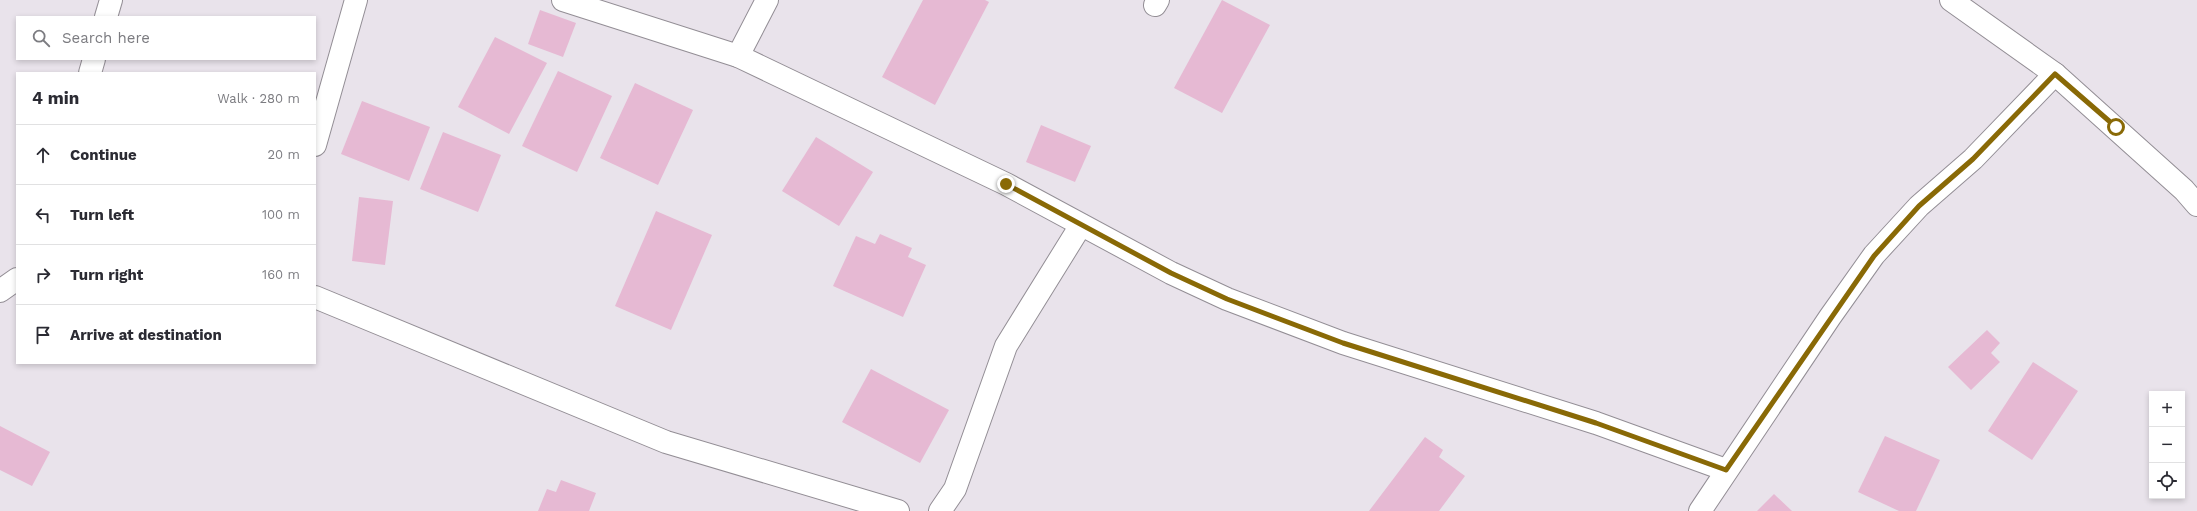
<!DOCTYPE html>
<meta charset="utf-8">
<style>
:root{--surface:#fff;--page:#f7f7f7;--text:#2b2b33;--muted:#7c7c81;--line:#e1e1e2}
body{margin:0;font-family:"Work Sans",sans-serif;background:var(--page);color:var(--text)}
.controls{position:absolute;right:12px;bottom:12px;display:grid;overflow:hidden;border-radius:0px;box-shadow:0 2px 6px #0003}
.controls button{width:36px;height:36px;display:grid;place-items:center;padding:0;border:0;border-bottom:1px solid var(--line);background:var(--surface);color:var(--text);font:20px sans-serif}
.stop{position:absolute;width:12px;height:12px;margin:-9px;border:3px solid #896906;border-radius:50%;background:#fff}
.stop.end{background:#896906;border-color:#fff;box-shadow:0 1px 4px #0008}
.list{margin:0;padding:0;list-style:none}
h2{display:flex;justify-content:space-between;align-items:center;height:52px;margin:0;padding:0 16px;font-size:17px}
h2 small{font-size:13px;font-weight:400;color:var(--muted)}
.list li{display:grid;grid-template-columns:26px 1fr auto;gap:12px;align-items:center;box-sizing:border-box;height:60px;padding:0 16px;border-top:1px solid var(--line)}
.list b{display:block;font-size:15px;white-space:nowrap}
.list em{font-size:13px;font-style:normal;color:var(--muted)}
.icon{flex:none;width:22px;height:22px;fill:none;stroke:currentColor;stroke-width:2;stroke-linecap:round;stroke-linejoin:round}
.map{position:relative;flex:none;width:2197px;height:511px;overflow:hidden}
.search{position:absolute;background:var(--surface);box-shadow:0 2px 6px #0003;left:16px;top:16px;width:300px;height:44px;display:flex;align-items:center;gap:10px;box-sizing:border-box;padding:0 14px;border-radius:0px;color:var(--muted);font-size:15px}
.panel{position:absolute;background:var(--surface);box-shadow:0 2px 6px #0003;left:16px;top:72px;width:300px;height:292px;border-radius:0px}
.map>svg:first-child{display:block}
.building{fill:#e6b9d3}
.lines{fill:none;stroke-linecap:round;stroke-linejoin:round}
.minor-casing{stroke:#938e95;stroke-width:24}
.minor{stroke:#fff;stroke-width:22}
.route{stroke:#896906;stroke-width:5}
</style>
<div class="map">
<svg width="2197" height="511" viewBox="0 0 2197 511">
<rect width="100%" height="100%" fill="#e9e3eb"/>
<g class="building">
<path d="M923,0H985L989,2L935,105L882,77Z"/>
<path d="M1222,0L1270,25L1222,113L1174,88Z"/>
<path d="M540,10L576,23L563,57L528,44Z"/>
<path d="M495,37L547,63L509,134L458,107Z"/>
<path d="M558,71L612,96L577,172L522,146Z"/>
<path d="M635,83L693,110L658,185L600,158Z"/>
<path d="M362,101L430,127L409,181L341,154Z"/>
<path d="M1041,125L1091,146L1075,182L1026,162Z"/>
<path d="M443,132L501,155L478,212L420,189Z"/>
<path d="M816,137L873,172L839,226L782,191Z"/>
<path d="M359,197L393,201L385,265L352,261Z"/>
<path d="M656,211L712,235L671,330L615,306Z"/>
<path d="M880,234L912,248L908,257L926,265L903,317L833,286L856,236L875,244Z"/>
<path d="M1987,330L2000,343L1991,353L2000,362L1971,390L1948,367Z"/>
<path d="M2033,362L2078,391L2032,460L1988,431Z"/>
<path d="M871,369L949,410L920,463L842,422Z"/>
<path d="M0,426L50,452L32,486L0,470Z"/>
<path d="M1885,436L1940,460L1916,511H1899L1858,492Z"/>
<path d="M1425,437L1443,450L1439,457L1465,476L1439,511H1369Z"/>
<path d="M561,480L596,493L589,511H538L547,489L556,492Z"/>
<path d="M1774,494L1792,511H1757Z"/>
</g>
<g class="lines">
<defs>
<g id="minor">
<path d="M563,0L738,56L1006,184L1171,273L1227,299L1343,343L1596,423L1726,470"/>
<path d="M1951,0L2055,74L2184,190L2197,205"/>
<path d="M1155,5L1158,0"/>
<path d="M106,17L111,0"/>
<path d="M738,56L767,0"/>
<path d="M90,73L94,59"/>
<path d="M315,145L356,0"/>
<path d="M0,291L17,279"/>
<path d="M315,297L666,442L898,511"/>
<path d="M940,511L955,489L1006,346L1081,225"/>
<path d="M1700,511L1830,317L1874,255L1919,206L1973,159L2055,74"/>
</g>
</defs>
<use href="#minor" class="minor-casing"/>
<use href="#minor" class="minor"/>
</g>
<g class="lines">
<path class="route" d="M1006,184L1171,273L1227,299L1343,343L1596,423L1726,470L1874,256L1919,206L1973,159L2055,74L2116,127"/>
</g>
</svg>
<div class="controls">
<button>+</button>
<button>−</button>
<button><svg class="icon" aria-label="locate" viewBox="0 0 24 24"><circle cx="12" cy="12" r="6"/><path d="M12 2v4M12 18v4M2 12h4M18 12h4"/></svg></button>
</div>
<div class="stop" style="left:2116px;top:127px"></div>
<div class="stop end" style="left:1006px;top:184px"></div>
<div class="search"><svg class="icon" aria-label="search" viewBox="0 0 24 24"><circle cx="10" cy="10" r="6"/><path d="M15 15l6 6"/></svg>Search here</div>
<section class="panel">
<h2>4 min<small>Walk · 280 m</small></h2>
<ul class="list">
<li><svg class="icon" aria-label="ahead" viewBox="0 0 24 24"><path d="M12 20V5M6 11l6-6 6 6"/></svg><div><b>Continue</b></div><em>20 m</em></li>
<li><svg class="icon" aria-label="left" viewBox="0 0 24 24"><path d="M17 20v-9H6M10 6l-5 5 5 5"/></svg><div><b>Turn left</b></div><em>100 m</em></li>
<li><svg class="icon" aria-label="right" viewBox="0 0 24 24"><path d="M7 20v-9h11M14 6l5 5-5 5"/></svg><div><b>Turn right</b></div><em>160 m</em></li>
<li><svg class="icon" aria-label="arrive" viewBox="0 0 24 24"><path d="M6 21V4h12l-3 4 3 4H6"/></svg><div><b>Arrive at destination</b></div></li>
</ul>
</section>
</div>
